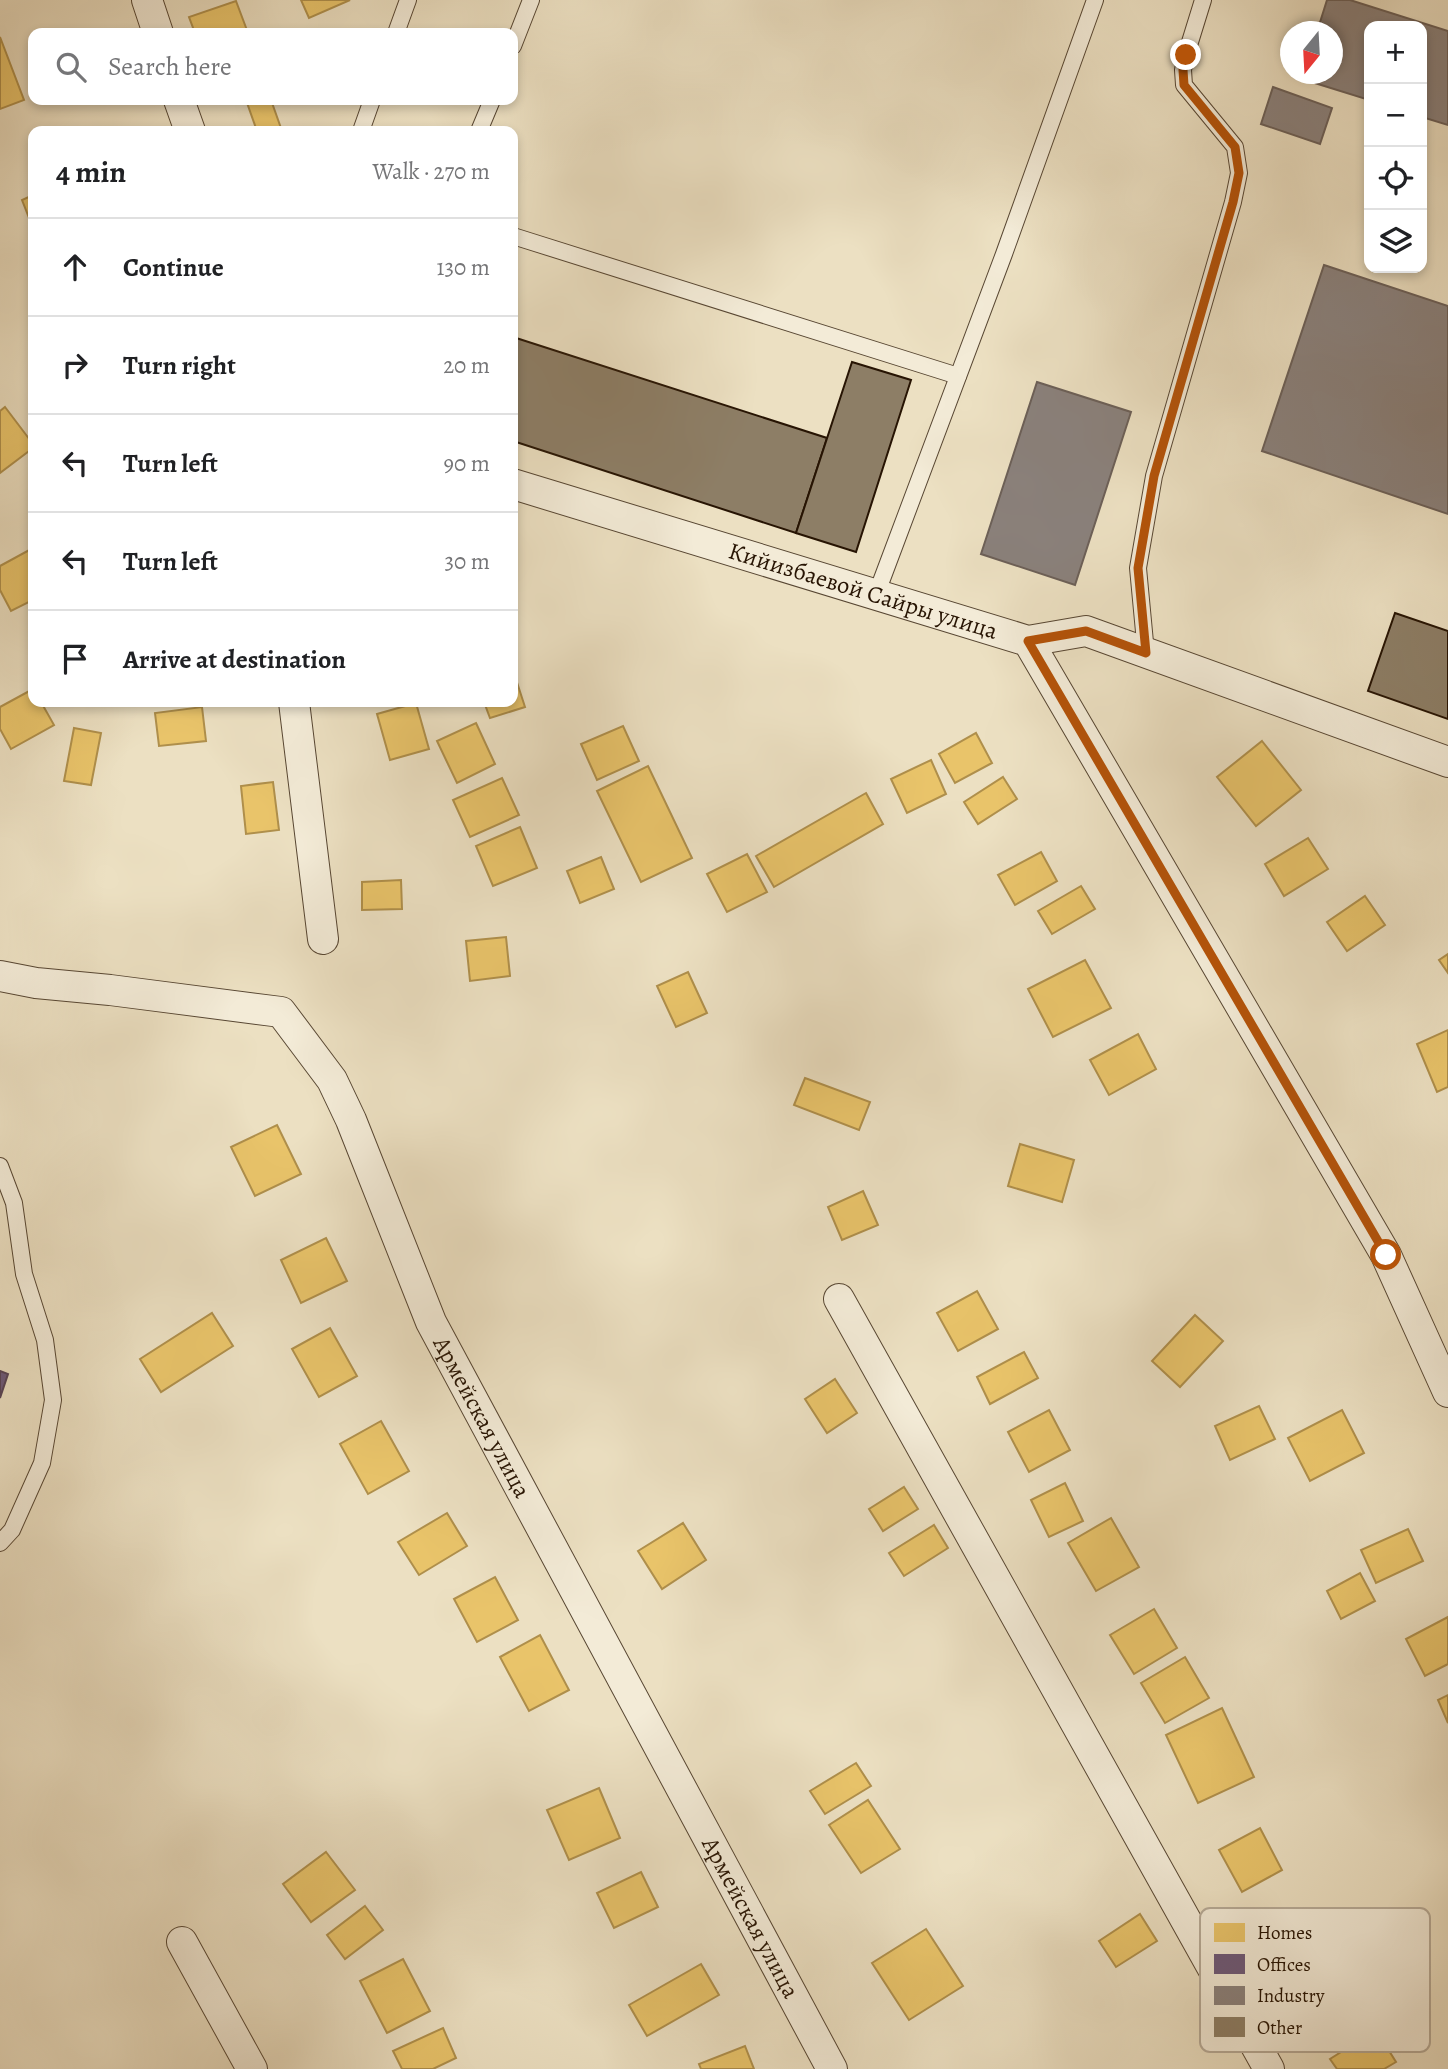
<!DOCTYPE html>
<meta charset="utf-8">
<style>
:root{--surface:#fff;--page:#f2f2f2;--text:#202124;--muted:#757577;--line:#e0e0e0}
body{margin:0;font-family:Alegreya,serif;background:var(--page);color:var(--text)}
.controls{position:absolute;right:21px;top:21px;display:grid;overflow:hidden;border-radius:14px;box-shadow:0 4px 10px #0003}
.controls button{width:63px;height:63px;display:grid;place-items:center;padding:0;border:0;border-bottom:2px solid var(--line);background:var(--surface);color:var(--text);font:35px sans-serif}
.compass{position:absolute;left:1280px;top:21px;width:63px;height:63px;border-radius:50%;background:var(--surface);box-shadow:0 4px 10px #0003;rotate:198deg}
.stop{position:absolute;width:21px;height:21px;margin:-16px;border:5px solid #b45309;border-radius:50%;background:#fff}
.stop.end{background:#b45309;border-color:#fff;box-shadow:0 2px 7px #0008}
.list{margin:0;padding:0;list-style:none}
h2{display:flex;justify-content:space-between;align-items:center;height:91px;margin:0;padding:0 28px;font-size:30px}
h2 small{font-size:23px;font-weight:400;color:var(--muted)}
.list li{display:grid;grid-template-columns:46px 1fr auto;gap:21px;align-items:center;box-sizing:border-box;height:98px;padding:0 28px;border-top:2px solid var(--line)}
.list b{display:block;font-size:26px;white-space:nowrap}
.list em{font-size:23px;font-style:normal;color:var(--muted)}
.icon{flex:none;width:38px;height:38px;fill:none;stroke:currentColor;stroke-width:2;stroke-linecap:round;stroke-linejoin:round}
.map{position:relative;flex:none;width:1448px;height:2069px;overflow:hidden}
.search{position:absolute;background:var(--surface);box-shadow:0 4px 10px #0003;left:28px;top:28px;width:490px;height:77px;display:flex;align-items:center;gap:18px;box-sizing:border-box;padding:0 24px;border-radius:14px;color:var(--muted);font-size:26px}
.panel{position:absolute;background:var(--surface);box-shadow:0 4px 10px #0003;left:28px;top:126px;width:490px;height:581px;border-radius:14px}
.map>svg:first-child{display:block}
.homes{fill:#e9c46a;stroke:#af8f4b;stroke-width:2}
.offices{fill:#6d597a;stroke:#584456;stroke-width:2}
.industry{fill:#8a817c;stroke:#6c6058;stroke-width:2}
.building{fill:#8d7e66;stroke:#271403;stroke-width:2}
.lines{fill:none;stroke-linecap:round;stroke-linejoin:round}
.lane-casing{stroke:#584733;stroke-width:18}
.street-casing{stroke:#584733;stroke-width:32}
.lane{stroke:#f3ebd7;stroke-width:16}
.street{stroke:#f3ebd7;stroke-width:30}
.route{stroke:#b45309;stroke-width:9}
.labels{text-anchor:middle;stroke-width:7;stroke-linejoin:round;paint-order:stroke}
.street-label{font-size:24px;fill:#271403;stroke:#f3ebd7}
.key{fill:#f3ebd7;stroke:#b6aa97;stroke-width:2}
.key-label{font-size:19px;fill:#271403}
</style>
<div class="map">
<svg width="1448" height="2069" viewBox="0 0 1448 2069">
<rect width="100%" height="100%" fill="#ece0c2"/>
<filter id="stains"><feTurbulence type="fractalNoise" baseFrequency=".00286" numOctaves="4"/><feColorMatrix values="0 0 0 0 .2 0 0 0 0 .09 0 0 0 0 .02 0 0 0 .5 -.17"/></filter>
<radialGradient id="worn" r=".72"><stop offset=".6" stop-color="#630" stop-opacity="0"/><stop offset="1" stop-color="#630" stop-opacity=".3"/></radialGradient>
<g class="homes">
<path d="M301,0H350L309,18Z"/>
<path d="M236,1L248,33H195L189,17Z"/>
<path d="M0,37L24,100L0,109Z"/>
<path d="M246,100H271L282,131H257Z"/>
<path d="M33,195V228L22,200Z"/>
<path d="M5,407L33,444V448L0,473V411Z"/>
<path d="M33,548V600L11,611L0,590V566Z"/>
<path d="M513,670L525,707L490,718L484,702H513Z"/>
<path d="M33,689V702H41L54,725L11,749L0,729V707Z"/>
<path d="M416,703L429,749L390,760L377,714Z"/>
<path d="M202,707L206,741L159,746L155,713Z"/>
<path d="M476,723L495,764L457,783L437,741Z"/>
<path d="M623,726L639,761L597,780L581,744Z"/>
<path d="M74,728L101,733L91,785L64,781Z"/>
<path d="M976,733L992,763L955,783L939,754Z"/>
<path d="M1262,741L1301,790L1256,826L1217,777Z"/>
<path d="M931,760L946,794L907,813L891,779Z"/>
<path d="M648,766L692,858L641,882L597,791Z"/>
<path d="M1003,777L1017,799L978,824L964,802Z"/>
<path d="M502,778L519,815L470,837L453,800Z"/>
<path d="M273,782L279,830L246,834L241,786Z"/>
<path d="M866,793L883,824L774,887L756,856Z"/>
<path d="M520,827L537,868L493,886L476,846Z"/>
<path d="M1308,838L1328,869L1284,896L1265,864Z"/>
<path d="M1041,852L1057,881L1015,905L998,875Z"/>
<path d="M747,854L767,892L727,912L707,874Z"/>
<path d="M601,857L614,889L580,903L567,871Z"/>
<path d="M401,880L402,909L362,910V882Z"/>
<path d="M1081,886L1095,909L1052,934L1038,911Z"/>
<path d="M1365,896L1385,925L1347,951L1327,922Z"/>
<path d="M506,937L510,976L470,981L466,941Z"/>
<path d="M1448,954V973L1439,960Z"/>
<path d="M1085,960L1111,1008L1053,1037L1028,989Z"/>
<path d="M688,972L707,1013L676,1027L657,986Z"/>
<path d="M1448,1030V1087L1437,1092L1417,1044Z"/>
<path d="M1138,1034L1156,1069L1109,1095L1090,1060Z"/>
<path d="M805,1078L870,1102L859,1130L794,1105Z"/>
<path d="M277,1125L301,1174L255,1196L231,1147Z"/>
<path d="M1020,1144L1074,1160L1062,1202L1008,1186Z"/>
<path d="M863,1191L878,1225L842,1240L828,1207Z"/>
<path d="M326,1238L347,1281L301,1303L281,1260Z"/>
<path d="M977,1291L998,1329L958,1351L937,1313Z"/>
<path d="M212,1313L233,1346L161,1392L140,1359Z"/>
<path d="M1195,1315L1223,1341L1180,1387L1152,1361Z"/>
<path d="M330,1328L357,1376L319,1397L292,1349Z"/>
<path d="M1024,1352L1038,1378L990,1404L977,1377Z"/>
<path d="M835,1379L857,1413L827,1433L805,1399Z"/>
<path d="M1259,1406L1275,1439L1230,1460L1215,1426Z"/>
<path d="M1049,1410L1070,1450L1029,1472L1008,1432Z"/>
<path d="M1342,1410L1364,1453L1310,1481L1288,1438Z"/>
<path d="M381,1421L409,1471L368,1494L340,1444Z"/>
<path d="M1065,1483L1083,1521L1049,1537L1031,1500Z"/>
<path d="M904,1487L918,1509L883,1531L869,1509Z"/>
<path d="M447,1513L467,1546L419,1575L398,1542Z"/>
<path d="M1111,1518L1139,1567L1096,1591L1068,1543Z"/>
<path d="M683,1523L706,1560L662,1589L638,1551Z"/>
<path d="M934,1525L948,1548L904,1576L889,1553Z"/>
<path d="M1408,1529L1423,1561L1376,1583L1361,1550Z"/>
<path d="M1360,1573L1375,1601L1341,1619L1327,1591Z"/>
<path d="M495,1577L518,1620L477,1642L454,1599Z"/>
<path d="M1154,1609L1177,1648L1134,1674L1110,1635Z"/>
<path d="M1448,1617V1664L1425,1676L1406,1639Z"/>
<path d="M540,1635L569,1690L529,1711L500,1657Z"/>
<path d="M1185,1657L1209,1698L1165,1723L1141,1683Z"/>
<path d="M1448,1695V1723L1438,1700Z"/>
<path d="M1222,1708L1254,1777L1198,1803L1166,1735Z"/>
<path d="M856,1763L871,1786L825,1814L810,1791Z"/>
<path d="M599,1788L620,1838L569,1860L547,1810Z"/>
<path d="M868,1800L900,1849L861,1873L829,1825Z"/>
<path d="M1260,1828L1282,1870L1242,1892L1219,1850Z"/>
<path d="M326,1852L355,1890L311,1922L283,1884Z"/>
<path d="M641,1872L658,1907L614,1928L597,1893Z"/>
<path d="M365,1906L383,1930L345,1959L327,1935Z"/>
<path d="M1140,1914L1157,1941L1116,1967L1099,1941Z"/>
<path d="M926,1929L963,1986L909,2020L872,1963Z"/>
<path d="M403,1959L430,2011L387,2033L360,1981Z"/>
<path d="M701,1964L719,1995L647,2036L629,2005Z"/>
<path d="M443,2028L456,2058L433,2069H402L393,2051Z"/>
<path d="M1376,2030L1396,2062L1384,2069H1337L1330,2059Z"/>
<path d="M745,2046L754,2069H701L699,2064Z"/>
</g>
<path class="offices" d="M0,1371L8,1374L0,1398Z"/>
<g class="industry">
<path d="M1327,0H1350L1448,31V125L1422,117V26H1369V100L1302,79L1304,74H1332V32H1317Z"/>
<path d="M1273,87L1332,108L1320,144L1261,124Z"/>
<path d="M1324,265L1448,306V514L1262,451Z"/>
<path d="M1037,382L1131,412L1075,585L981,554Z"/>
</g>
<g class="building">
<path d="M513,337L827,438L796,533L513,441Z"/>
<path d="M852,362L911,380L856,552L796,533Z"/>
<path d="M1395,613L1448,631V719L1368,691Z"/>
</g>
<g class="lines">
<defs>
<g id="lane">
<path d="M396,33L408,0"/>
<path d="M513,46L531,0"/>
<path d="M361,131L372,100"/>
<path d="M479,131L492,100"/>
<path d="M513,236L958,376"/>
<path d="M876,595L1004,254L1095,0"/>
<path d="M1146,653L1138,568L1154,476L1233,202L1239,173L1235,147L1184,85L1183,70L1186,55L1203,0"/>
<path d="M0,1166L14,1203L24,1274L45,1340L53,1400L42,1463L12,1530L0,1543"/>
</g>
<g id="street">
<path d="M147,0L158,33"/>
<path d="M179,100L190,131"/>
<path id="s1" d="M513,484L1028,641L1086,631L1448,762"/>
<path d="M1028,641L1386,1255L1448,1392"/>
<path d="M294,702L323,939"/>
<path id="s2" d="M0,976L36,983L110,990L281,1012L332,1080L351,1120L431,1322L832,2069"/>
<path d="M839,1299L1269,2069"/>
<path d="M182,1942L252,2069"/>
</g>
</defs>
<use href="#lane" class="lane-casing"/>
<use href="#street" class="street-casing"/>
<use href="#lane" class="lane"/>
<use href="#street" class="street"/>
</g>
<g class="lines">
<path class="route" d="M1186,55L1183,70L1184,85L1235,147L1239,173L1233,202L1154,476L1138,568L1146,653L1086,631L1028,641L1386,1255"/>
</g>
<g class="labels">
<g class="street-label">
<text dy="8" stroke="none"><textPath href="#s1" startOffset="366">Кийизбаевой Сайры улица</textPath></text>
<text dy="8" stroke="none"><textPath href="#s2" startOffset="738">Армейская улица</textPath></text>
<text dy="8" stroke="none"><textPath href="#s2" startOffset="1306">Армейская улица</textPath></text>
</g>
</g>
<rect x="1200" y="1908" width="230" height="144" rx="10" class="key"/>
<rect x="1214" y="1923" width="31" height="19" fill="#e9c46a"/>
<rect x="1214" y="1954" width="31" height="20" fill="#6d597a"/>
<rect x="1214" y="1986" width="31" height="19" fill="#8a817c"/>
<rect x="1214" y="2017" width="31" height="20" fill="#8d7e66"/>
<g class="key-label">
<text x="1257" y="1939">Homes</text>
<text x="1257" y="1971">Offices</text>
<text x="1257" y="2002">Industry</text>
<text x="1257" y="2034">Other</text>
</g>
<rect width="100%" height="100%" filter="url(#stains)"/>
<rect width="100%" height="100%" fill="url(#worn)"/>
</svg>
<div class="controls">
<button>+</button>
<button>−</button>
<button><svg class="icon" aria-label="locate" viewBox="0 0 24 24"><circle cx="12" cy="12" r="6"/><path d="M12 2v4M12 18v4M2 12h4M18 12h4"/></svg></button>
<button><svg class="icon" aria-label="layers" viewBox="0 0 24 24"><path d="M12 4l9 5-9 5-9-5zM3 14l9 5 9-5"/></svg></button>
</div>
<svg class="compass" viewBox="-18 -18 36 36"><path d="M0-13l5 13h-10z" fill="#e53935"/><path d="M0 13l5-13h-10z" fill="#757577"/></svg>
<div class="stop" style="left:1386px;top:1255px"></div>
<div class="stop end" style="left:1186px;top:55px"></div>
<div class="search"><svg class="icon" aria-label="search" viewBox="0 0 24 24"><circle cx="10" cy="10" r="6"/><path d="M15 15l6 6"/></svg>Search here</div>
<section class="panel">
<h2>4 min<small>Walk · 270 m</small></h2>
<ul class="list">
<li><svg class="icon" aria-label="ahead" viewBox="0 0 24 24"><path d="M12 20V5M6 11l6-6 6 6"/></svg><div><b>Continue</b></div><em>130 m</em></li>
<li><svg class="icon" aria-label="right" viewBox="0 0 24 24"><path d="M7 20v-9h11M14 6l5 5-5 5"/></svg><div><b>Turn right</b></div><em>20 m</em></li>
<li><svg class="icon" aria-label="left" viewBox="0 0 24 24"><path d="M17 20v-9H6M10 6l-5 5 5 5"/></svg><div><b>Turn left</b></div><em>90 m</em></li>
<li><svg class="icon" aria-label="left" viewBox="0 0 24 24"><path d="M17 20v-9H6M10 6l-5 5 5 5"/></svg><div><b>Turn left</b></div><em>30 m</em></li>
<li><svg class="icon" aria-label="arrive" viewBox="0 0 24 24"><path d="M6 21V4h12l-3 4 3 4H6"/></svg><div><b>Arrive at destination</b></div></li>
</ul>
</section>
</div>
